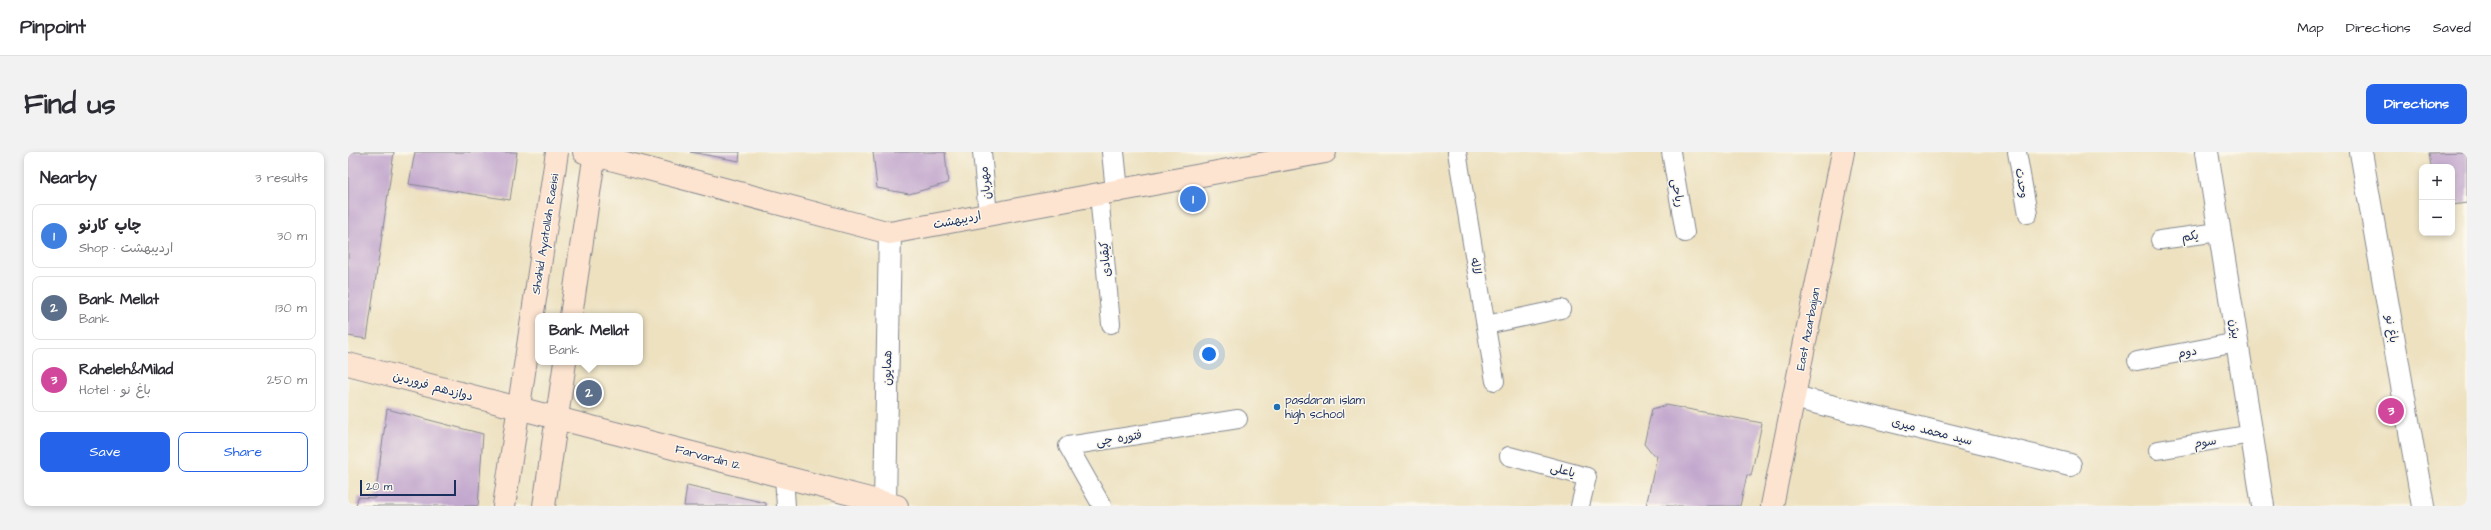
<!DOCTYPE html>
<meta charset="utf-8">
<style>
:root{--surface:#fff;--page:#f2f2f3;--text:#2b2b33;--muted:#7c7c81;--line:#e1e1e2;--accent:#2563eb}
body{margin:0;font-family:"Architects Daughter","Playpen Sans Arabic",sans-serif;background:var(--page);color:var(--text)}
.controls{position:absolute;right:12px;top:12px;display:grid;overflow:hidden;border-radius:8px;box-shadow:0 2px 6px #0003}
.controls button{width:36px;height:36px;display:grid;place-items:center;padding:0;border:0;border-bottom:1px solid var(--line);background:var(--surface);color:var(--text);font:20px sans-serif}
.scale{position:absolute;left:12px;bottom:10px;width:96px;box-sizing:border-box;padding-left:4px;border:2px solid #1b2f5e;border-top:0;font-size:11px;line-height:14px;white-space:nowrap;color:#1b2f5e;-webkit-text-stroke:3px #fbf7ec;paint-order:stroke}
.you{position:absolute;left:861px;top:202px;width:14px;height:14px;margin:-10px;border:3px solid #fff;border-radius:50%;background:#1a73e8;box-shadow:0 0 0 6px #1a73e833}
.badge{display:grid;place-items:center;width:26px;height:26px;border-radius:50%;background:var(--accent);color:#fff;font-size:13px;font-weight:700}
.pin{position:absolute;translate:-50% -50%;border:2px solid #fff;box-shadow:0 1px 4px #0006}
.popup{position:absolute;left:187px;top:161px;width:108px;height:52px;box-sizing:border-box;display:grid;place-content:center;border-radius:8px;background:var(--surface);filter:drop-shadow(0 1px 3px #0005);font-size:13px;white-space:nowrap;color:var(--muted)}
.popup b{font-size:15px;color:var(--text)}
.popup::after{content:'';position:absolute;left:50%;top:100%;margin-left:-8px;border:8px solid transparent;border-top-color:var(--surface)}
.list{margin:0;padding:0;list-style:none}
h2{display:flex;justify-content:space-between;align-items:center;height:52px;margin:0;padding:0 16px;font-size:17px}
h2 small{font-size:13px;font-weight:400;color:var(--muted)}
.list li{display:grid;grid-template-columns:26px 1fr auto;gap:12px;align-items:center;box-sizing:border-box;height:64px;margin:0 8px 8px;padding:0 8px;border:1px solid var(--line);border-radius:8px}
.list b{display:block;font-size:15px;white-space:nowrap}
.list p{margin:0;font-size:13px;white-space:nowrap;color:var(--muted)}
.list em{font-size:13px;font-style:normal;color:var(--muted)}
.actions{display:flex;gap:8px;padding:12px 16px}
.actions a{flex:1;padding:9px 0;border:1px solid var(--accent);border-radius:8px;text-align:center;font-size:14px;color:var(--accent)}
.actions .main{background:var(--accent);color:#fff}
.map{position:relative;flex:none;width:2119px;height:354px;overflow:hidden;border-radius:8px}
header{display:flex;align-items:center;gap:24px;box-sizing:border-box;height:56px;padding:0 20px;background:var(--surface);border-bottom:1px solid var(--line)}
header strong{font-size:19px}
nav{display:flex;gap:22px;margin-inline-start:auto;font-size:14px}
.intro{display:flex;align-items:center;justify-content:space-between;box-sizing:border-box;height:96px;padding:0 24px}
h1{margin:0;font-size:28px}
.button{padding:10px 18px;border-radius:8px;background:var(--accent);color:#fff;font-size:14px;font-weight:700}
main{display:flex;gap:24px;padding:0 24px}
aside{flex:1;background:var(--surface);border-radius:8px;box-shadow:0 2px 6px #0003}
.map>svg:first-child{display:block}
.building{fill:#c3a8ce}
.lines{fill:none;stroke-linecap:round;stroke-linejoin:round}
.lane-casing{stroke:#84888f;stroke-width:20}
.street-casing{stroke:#84888f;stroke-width:24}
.secondary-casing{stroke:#84888f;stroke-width:24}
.lane{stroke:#fff;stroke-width:18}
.street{stroke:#fff;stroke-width:22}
.secondary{stroke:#fde4d0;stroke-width:22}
.poi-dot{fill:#1f6fb2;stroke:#fbf7ec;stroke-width:1.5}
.labels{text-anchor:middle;stroke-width:3;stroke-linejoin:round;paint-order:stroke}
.street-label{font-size:12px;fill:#1b2f5e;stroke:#fbf7ec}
.poi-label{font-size:12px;fill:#1b2f5e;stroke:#fbf7ec;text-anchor:start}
</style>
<header>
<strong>Pinpoint</strong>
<nav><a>Map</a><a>Directions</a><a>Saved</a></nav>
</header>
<div class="intro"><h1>Find us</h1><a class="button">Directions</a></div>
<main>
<aside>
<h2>Nearby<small>3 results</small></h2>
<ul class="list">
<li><span class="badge" style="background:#3f7fe0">1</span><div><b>چاپ کارنو</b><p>Shop · اردیبهشت</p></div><em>30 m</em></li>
<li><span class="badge" style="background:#5c6f8a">2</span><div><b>Bank Mellat</b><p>Bank</p></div><em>130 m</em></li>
<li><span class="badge" style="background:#d1479c">3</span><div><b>Raheleh&amp;Milad</b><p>Hotel · باغ نو</p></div><em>250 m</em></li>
</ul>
<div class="actions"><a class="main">Save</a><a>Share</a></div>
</aside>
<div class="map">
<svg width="2119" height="354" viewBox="0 0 2119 354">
<rect width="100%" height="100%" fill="#fbf7ec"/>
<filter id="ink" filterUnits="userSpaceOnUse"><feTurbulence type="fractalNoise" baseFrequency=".025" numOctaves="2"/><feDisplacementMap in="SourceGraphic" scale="8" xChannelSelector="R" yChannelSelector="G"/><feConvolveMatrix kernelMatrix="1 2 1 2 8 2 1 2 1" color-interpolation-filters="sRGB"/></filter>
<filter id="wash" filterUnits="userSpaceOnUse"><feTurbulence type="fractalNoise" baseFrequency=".012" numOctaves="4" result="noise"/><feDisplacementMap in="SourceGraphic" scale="16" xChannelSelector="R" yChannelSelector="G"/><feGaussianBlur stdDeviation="0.9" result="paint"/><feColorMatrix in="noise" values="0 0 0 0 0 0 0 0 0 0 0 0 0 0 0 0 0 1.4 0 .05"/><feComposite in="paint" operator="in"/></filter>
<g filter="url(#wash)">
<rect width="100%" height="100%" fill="#ede1c0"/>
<g id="blocks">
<g class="building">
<path d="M0,0H46L19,187L0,184Z"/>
<path d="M67,0H169L162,48L61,32Z"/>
<path d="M342,0H392L391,9Z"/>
<path d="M525,0H597L600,31L561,42L529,36Z"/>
<path d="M2119,0V51L2104,53V15H2083L2081,1Z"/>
<path d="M1318,253L1414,271L1403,324L1399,323L1392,354H1298L1309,304L1305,303L1296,292L1304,257Z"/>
<path d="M39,257L135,282L130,354H8L10,345L27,346Z"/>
<path d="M339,333L418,351V354H336Z"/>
</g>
</g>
</g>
<g filter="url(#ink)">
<use href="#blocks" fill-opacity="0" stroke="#84888f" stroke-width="1"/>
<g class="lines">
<defs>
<g id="lane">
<path d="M634,0L640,63"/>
<path d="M1109,0L1147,229"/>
<path d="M1323,0L1337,81"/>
<path d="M1669,0L1680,62"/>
<path d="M751,42L763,172"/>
<path d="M1812,88L1871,80"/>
<path d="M1138,173L1213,157"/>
<path d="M1789,209L1889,190"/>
<path d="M1810,298L1904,282"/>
<path d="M1161,304L1239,325L1232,354"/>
<path d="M436,325L438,354"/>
<path d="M754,354L720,294L890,267"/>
</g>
<g id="street">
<path d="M765,0L769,39"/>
<path d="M1859,0L1915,354"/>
<path d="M2013,0L2075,354"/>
<path d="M1446,245L1722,313"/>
<path d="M537,351L542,81"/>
</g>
<g id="secondary">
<path d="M236,0L542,81L977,0"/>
<path d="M223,164L247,0"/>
<path d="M0,212L549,354"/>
<path d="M156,354L209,0"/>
<path d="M196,354L217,210"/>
<path d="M1424,354L1495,0"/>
</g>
</defs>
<use href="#lane" class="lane-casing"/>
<use href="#street" class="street-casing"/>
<use href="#secondary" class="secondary-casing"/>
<use href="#lane" class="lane"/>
<use href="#street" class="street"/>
<use href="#secondary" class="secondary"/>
</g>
</g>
<circle class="poi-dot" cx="929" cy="255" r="4"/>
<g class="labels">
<g class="street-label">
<text transform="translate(637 31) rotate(-96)" y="4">مهربان</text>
<text transform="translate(1674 31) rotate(80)" y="4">وحدت</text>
<text transform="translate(1330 41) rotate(80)" y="4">ریاحی</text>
<text transform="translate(609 68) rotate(-11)" y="4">اردیبهشت</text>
<text transform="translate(197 82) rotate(-81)" y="4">Shahid Ayatollah Raeisi</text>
<text transform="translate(1842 84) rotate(-8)" y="4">یکم</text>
<text transform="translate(757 107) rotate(-95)" y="4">کیقبادی</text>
<text transform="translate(1128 114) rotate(81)" y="4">لاله</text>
<text transform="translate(1460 177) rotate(-79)" y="4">East Azarbaijan</text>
<text transform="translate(1887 177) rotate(81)" y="4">بیژن</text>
<text transform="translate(2044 177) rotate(80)" y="4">باغ نو</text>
<text transform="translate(1839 200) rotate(-11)" y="4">دوم</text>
<text transform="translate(539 216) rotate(-89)" y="4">همایون</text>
<text transform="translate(85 234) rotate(15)" y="4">دوازدهم فروردین</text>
<text transform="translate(1584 279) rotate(14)" y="4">سید محمد میری</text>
<text transform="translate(771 286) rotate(-9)" y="4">فتوره چی</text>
<text transform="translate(1857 290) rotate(-9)" y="4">سوم</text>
<text transform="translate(360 305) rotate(15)" y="4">Farvardin 12</text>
<text transform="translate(1215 318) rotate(15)" y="4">یاعلی</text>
</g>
<g class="poi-label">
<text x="937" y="252">pasdaran islam<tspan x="937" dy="14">high school</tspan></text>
</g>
</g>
</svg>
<div class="controls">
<button>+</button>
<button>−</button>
</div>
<div class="scale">20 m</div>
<div class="you"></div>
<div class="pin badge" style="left:845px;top:47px;background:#3f7fe0">1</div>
<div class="pin badge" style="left:241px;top:241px;background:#5c6f8a">2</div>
<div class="popup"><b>Bank Mellat</b>Bank</div>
<div class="pin badge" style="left:2043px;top:259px;background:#d1479c">3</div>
</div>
</main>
